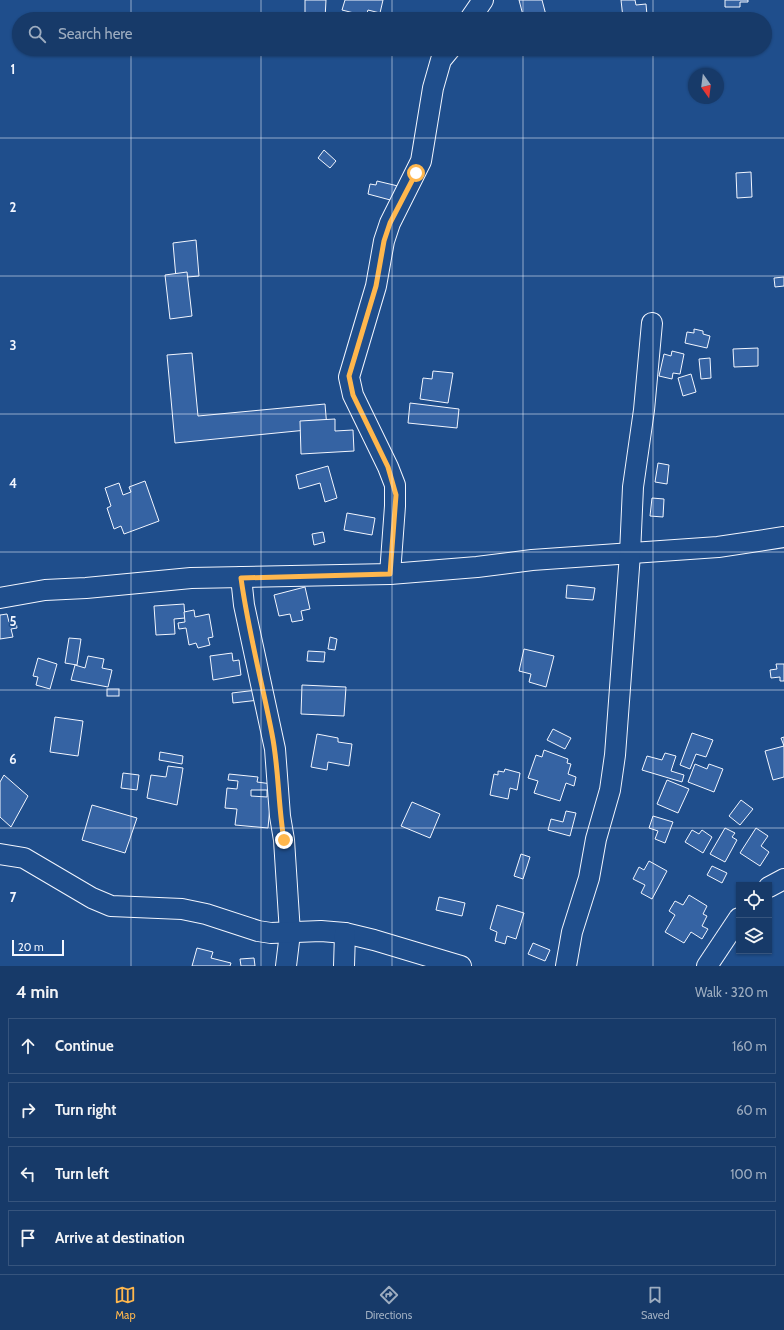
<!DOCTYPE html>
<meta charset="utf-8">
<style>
:root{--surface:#173a69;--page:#20416f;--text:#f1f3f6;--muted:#9eadc0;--line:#36547d;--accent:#ffb74d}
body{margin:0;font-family:Cabin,sans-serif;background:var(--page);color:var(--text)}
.controls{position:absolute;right:12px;bottom:12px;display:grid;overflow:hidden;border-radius:0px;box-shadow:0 1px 3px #0004}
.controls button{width:36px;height:36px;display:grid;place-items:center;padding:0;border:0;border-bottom:1px solid var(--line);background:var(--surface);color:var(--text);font:20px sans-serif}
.compass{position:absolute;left:688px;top:68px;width:36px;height:36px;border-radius:50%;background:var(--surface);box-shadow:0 1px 3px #0004;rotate:166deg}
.scale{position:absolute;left:12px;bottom:10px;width:52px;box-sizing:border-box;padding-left:4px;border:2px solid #f2f6ff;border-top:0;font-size:11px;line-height:14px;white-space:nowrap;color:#f2f6ff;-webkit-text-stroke:3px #1f4e8c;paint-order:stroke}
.stop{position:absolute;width:12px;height:12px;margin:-9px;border:3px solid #ffb74d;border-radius:50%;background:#fff}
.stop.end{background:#ffb74d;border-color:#fff;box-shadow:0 1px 4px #0008}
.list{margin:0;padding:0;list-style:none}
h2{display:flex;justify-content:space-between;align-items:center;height:52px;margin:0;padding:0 16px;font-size:17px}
h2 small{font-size:13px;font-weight:400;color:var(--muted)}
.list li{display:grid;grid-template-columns:26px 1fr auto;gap:12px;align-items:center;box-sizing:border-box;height:56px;margin:0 8px 8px;padding:0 8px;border:1px solid var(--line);border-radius:0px}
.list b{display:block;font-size:15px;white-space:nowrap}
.list em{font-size:13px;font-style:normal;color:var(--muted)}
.icon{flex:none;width:22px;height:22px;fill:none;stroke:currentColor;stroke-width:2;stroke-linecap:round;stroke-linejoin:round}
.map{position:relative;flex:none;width:784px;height:966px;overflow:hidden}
.search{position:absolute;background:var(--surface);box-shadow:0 1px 3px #0004;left:12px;right:12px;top:12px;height:44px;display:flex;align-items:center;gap:10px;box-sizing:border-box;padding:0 14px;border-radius:22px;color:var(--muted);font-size:15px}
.sheet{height:308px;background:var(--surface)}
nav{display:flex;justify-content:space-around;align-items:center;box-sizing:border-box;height:56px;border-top:1px solid var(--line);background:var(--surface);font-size:11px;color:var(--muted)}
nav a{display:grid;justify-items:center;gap:2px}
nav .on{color:var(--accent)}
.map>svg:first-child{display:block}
.building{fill:#3563a3;stroke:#f2f6ff;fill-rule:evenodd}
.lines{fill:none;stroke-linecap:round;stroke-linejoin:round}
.minor-casing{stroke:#f2f6ff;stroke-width:22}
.minor{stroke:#1f4e8c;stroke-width:20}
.route{stroke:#ffb74d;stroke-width:5}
.grid{fill:none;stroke:#f2f6ff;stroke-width:1;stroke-opacity:0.55}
.grid-label{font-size:13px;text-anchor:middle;font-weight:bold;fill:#f2f6ff;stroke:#1f4e8c;stroke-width:3;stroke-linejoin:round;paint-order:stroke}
</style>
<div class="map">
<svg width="784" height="966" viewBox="0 0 784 966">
<rect width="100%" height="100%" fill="#1f4e8c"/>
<g class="building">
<path d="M305,0H326L325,19H305Z"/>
<path d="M345,0H383L380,13L368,10L366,16L342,10Z"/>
<path d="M519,0H542L547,19H524Z"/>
<path d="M621,0H635L636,5L646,4L647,15L623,18Z"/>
<path d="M725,0H748V2H740V7H725Z"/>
<path d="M324,150L336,161L330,168L318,158Z"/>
<path d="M751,172L752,197L737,198L736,173Z"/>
<path d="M377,181L398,186L394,201L368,194L370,184L376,185Z"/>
<path d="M196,240L199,276L176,278L173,243Z"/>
<path d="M187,272L192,316L170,319L165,275Z"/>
<path d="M784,277V286L775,287L774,278Z"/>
<path d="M694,329L703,331V334L710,336L707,348L685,343L687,332L694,333Z"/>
<path d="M758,348V366L734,367L733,349Z"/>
<path d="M672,351L684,354L680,374L673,373L672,379L659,376L664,354L671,356Z"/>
<path d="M192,353L198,416L325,404L327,428L175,443L167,355Z"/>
<path d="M710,358L711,378L701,379L699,359Z"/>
<path d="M433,371L453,373L448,403L420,399L423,378L432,379Z"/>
<path d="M691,374L696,392L683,396L678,378Z"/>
<path d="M410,403L459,409L457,428L408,423Z"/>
<path d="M335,419V431L353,430L354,451L301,454L300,421Z"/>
<path d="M658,463L669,465L667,484L655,482Z"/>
<path d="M328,466L337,498L325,502L320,483L299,489L296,475Z"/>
<path d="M145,481L159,521L124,534L121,526L114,529L107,508L111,506L105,488L119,483L123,495L131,492L129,487Z"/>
<path d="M652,498L664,499L663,517L650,516Z"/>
<path d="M347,513L375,518L372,535L344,530Z"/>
<path d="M323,532L325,542L314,545L312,534Z"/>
<path d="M567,585L595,588L593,600L566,598Z"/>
<path d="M305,587L310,609L301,611L303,620L292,622L290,614L279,616L274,595Z"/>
<path d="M184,604L185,618L174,619L175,634L156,635L154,606Z"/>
<path d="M194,610L195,617L209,614L213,637L208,638L210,645L198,648L196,643L189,645L186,628L179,629L178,623L185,622L184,612Z"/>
<path d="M7,614L9,622L16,621L17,628L11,629L13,637L0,639V615Z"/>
<path d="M330,637L337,639L335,650L328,649Z"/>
<path d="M69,638L81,639L77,665L65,663Z"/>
<path d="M524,649L554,656L546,687L529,682L531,674L519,671Z"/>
<path d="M308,651L325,652L324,662L307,661Z"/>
<path d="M232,653L233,661L239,660L241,675L213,680L210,656Z"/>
<path d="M88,656L104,659L102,668L112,670L108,687L71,680L75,665L85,668Z"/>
<path d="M38,658L57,664L50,689L36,685L38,677L33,676Z"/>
<path d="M776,664H784V681H780V677L771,678L770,670L777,669Z"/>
<path d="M302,685L346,687L344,716L301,714Z"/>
<rect x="107" y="689" width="12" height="7"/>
<path d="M257,690L259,700L233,703L232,693Z"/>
<path d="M55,717L83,721L78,756L50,752Z"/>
<path d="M553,729L571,738L565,749L547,740Z"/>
<path d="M692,733L713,740L706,757L696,754L690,769L680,765Z"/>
<path d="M317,734L338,738V742L352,744L349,766L328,762L327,770L311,767Z"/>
<path d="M784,737V777L773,780L765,751L784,746L781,738Z"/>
<path d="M544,750L568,759L567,763L571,764L568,774L576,777L574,786L566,783L560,801L534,793L538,781L528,778L536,755L542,757Z"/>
<path d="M160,752L183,756L182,764L159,760Z"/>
<path d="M665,753L676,756L671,771L684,775L682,782L642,770L647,756L662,760Z"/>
<path d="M695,764L707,769L709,764L723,769L714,792L688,782Z"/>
<path d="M168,766L183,768L177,805L147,798L151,775L166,777Z"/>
<path d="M505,769L520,773L517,790L510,788L508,799L490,795L494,774L498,775V771L504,772Z"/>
<path d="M123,773L139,775L137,790L121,788Z"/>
<path d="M229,774L258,777L257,782L272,784L268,828L235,825L237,809L225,808L227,788L237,789L238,781L228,780ZM251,790H267V797L251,796Z"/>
<path d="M4,775L28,796L11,827L0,817V782Z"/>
<path d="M667,780L689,789L678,813L657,804Z"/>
<path d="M741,800L753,809L740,825L729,816Z"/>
<path d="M412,802L440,814L430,838L401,826Z"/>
<path d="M92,805L137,818L125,853L82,840Z"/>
<path d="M566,811L576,813L570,836L548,830L551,819L563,822Z"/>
<path d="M653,816L673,822L665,843L655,839L658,831L649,828Z"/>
<path d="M725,828L735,833L732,837L737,840L725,862L710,854Z"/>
<path d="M756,828L768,836L761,846L769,852L760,866L740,853Z"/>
<path d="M692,830L699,834L702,830L712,837L703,853L685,842Z"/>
<path d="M521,854L530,857L523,879L514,876Z"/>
<path d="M649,861L667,871L652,899L641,893L645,885L633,879L639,867L644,870Z"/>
<path d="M712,866L727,873L722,883L707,875Z"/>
<path d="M689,895L707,906L703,914L707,916L702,926L708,929L702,939L691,932L684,943L665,932L675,915L669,911L675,901L683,905Z"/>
<path d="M439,897L465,903L462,916L436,910Z"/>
<path d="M497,905L524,913L516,939L507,936L505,944L495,941L497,932L490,929Z"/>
<path d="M533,943L550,950L545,961L528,954Z"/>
<path d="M197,948L213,952L211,958L231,963L230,966H192Z"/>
<path d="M254,958L255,966H241L240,959Z"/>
</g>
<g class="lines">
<defs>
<g id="minor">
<path d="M470,19L483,0"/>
<path d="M390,574L395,506V485L388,467L353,395L349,377L376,286L384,241L390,223L421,161L433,88L441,60L450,49"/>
<path d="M241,577L244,605L275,749L280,816L284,840L290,933L286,966"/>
<path d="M0,598L45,590L86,588L191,578L390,574L477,567L532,560L718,547L784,537"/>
<path d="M0,854L24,858L92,898L111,906L182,909L206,914L258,931L271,933L321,931L345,933L374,940L461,966"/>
<path d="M769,887L784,879"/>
<path d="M344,966L345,933"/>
<path d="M566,966L572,932L589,878L596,839L610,790L615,755L630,554L633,487L644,410L652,323"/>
<path d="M707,966L739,918"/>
</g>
</defs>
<use href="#minor" class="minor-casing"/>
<use href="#minor" class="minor"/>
</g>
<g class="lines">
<path class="route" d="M284,840C278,805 279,769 272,734C262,682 248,630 241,578L390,574L396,495L388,467L353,395L349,376L376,286L384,241L390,223L416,173"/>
</g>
<path class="grid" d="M131,0V19M261,0V19M392,0V19M523,0V19M653,0V19M131,49V966M261,49V966M392,49V966M523,49V966M653,49V966M0,138H784M0,276H784M0,414H784M0,552H784M0,690H784M0,828H784"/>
<g class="grid-label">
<text x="13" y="74">1</text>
<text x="13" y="212">2</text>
<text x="13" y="350">3</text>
<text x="13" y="488">4</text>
<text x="13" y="626">5</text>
<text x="13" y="764">6</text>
<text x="13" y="902">7</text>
</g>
</svg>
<div class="controls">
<button><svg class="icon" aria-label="locate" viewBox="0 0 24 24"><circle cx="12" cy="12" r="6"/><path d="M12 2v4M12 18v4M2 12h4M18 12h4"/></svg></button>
<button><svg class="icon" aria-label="layers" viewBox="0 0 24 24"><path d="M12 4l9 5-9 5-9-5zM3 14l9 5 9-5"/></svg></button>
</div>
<svg class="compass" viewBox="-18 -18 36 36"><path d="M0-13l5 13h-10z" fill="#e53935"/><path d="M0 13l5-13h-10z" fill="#9eadc0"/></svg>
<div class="scale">20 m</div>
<div class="stop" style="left:416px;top:173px"></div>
<div class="stop end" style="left:284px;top:840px"></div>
<div class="search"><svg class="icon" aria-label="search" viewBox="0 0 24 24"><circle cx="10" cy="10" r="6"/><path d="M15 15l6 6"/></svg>Search here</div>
</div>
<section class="sheet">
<h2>4 min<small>Walk · 320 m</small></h2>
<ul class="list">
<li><svg class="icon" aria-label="ahead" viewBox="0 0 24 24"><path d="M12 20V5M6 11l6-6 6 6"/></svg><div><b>Continue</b></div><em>160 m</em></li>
<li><svg class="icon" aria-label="right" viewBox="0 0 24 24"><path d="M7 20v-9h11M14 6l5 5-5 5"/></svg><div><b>Turn right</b></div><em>60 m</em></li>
<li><svg class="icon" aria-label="left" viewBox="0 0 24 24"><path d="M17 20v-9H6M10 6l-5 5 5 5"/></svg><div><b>Turn left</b></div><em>100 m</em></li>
<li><svg class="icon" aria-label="arrive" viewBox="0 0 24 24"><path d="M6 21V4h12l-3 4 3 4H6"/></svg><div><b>Arrive at destination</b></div></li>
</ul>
</section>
<nav>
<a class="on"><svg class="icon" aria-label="map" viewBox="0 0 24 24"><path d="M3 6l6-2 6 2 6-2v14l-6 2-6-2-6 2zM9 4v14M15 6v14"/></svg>Map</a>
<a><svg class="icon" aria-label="directions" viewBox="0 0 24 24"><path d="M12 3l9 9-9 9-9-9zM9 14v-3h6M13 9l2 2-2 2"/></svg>Directions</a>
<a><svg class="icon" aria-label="saved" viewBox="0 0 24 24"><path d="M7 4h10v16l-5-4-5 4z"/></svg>Saved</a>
</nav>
